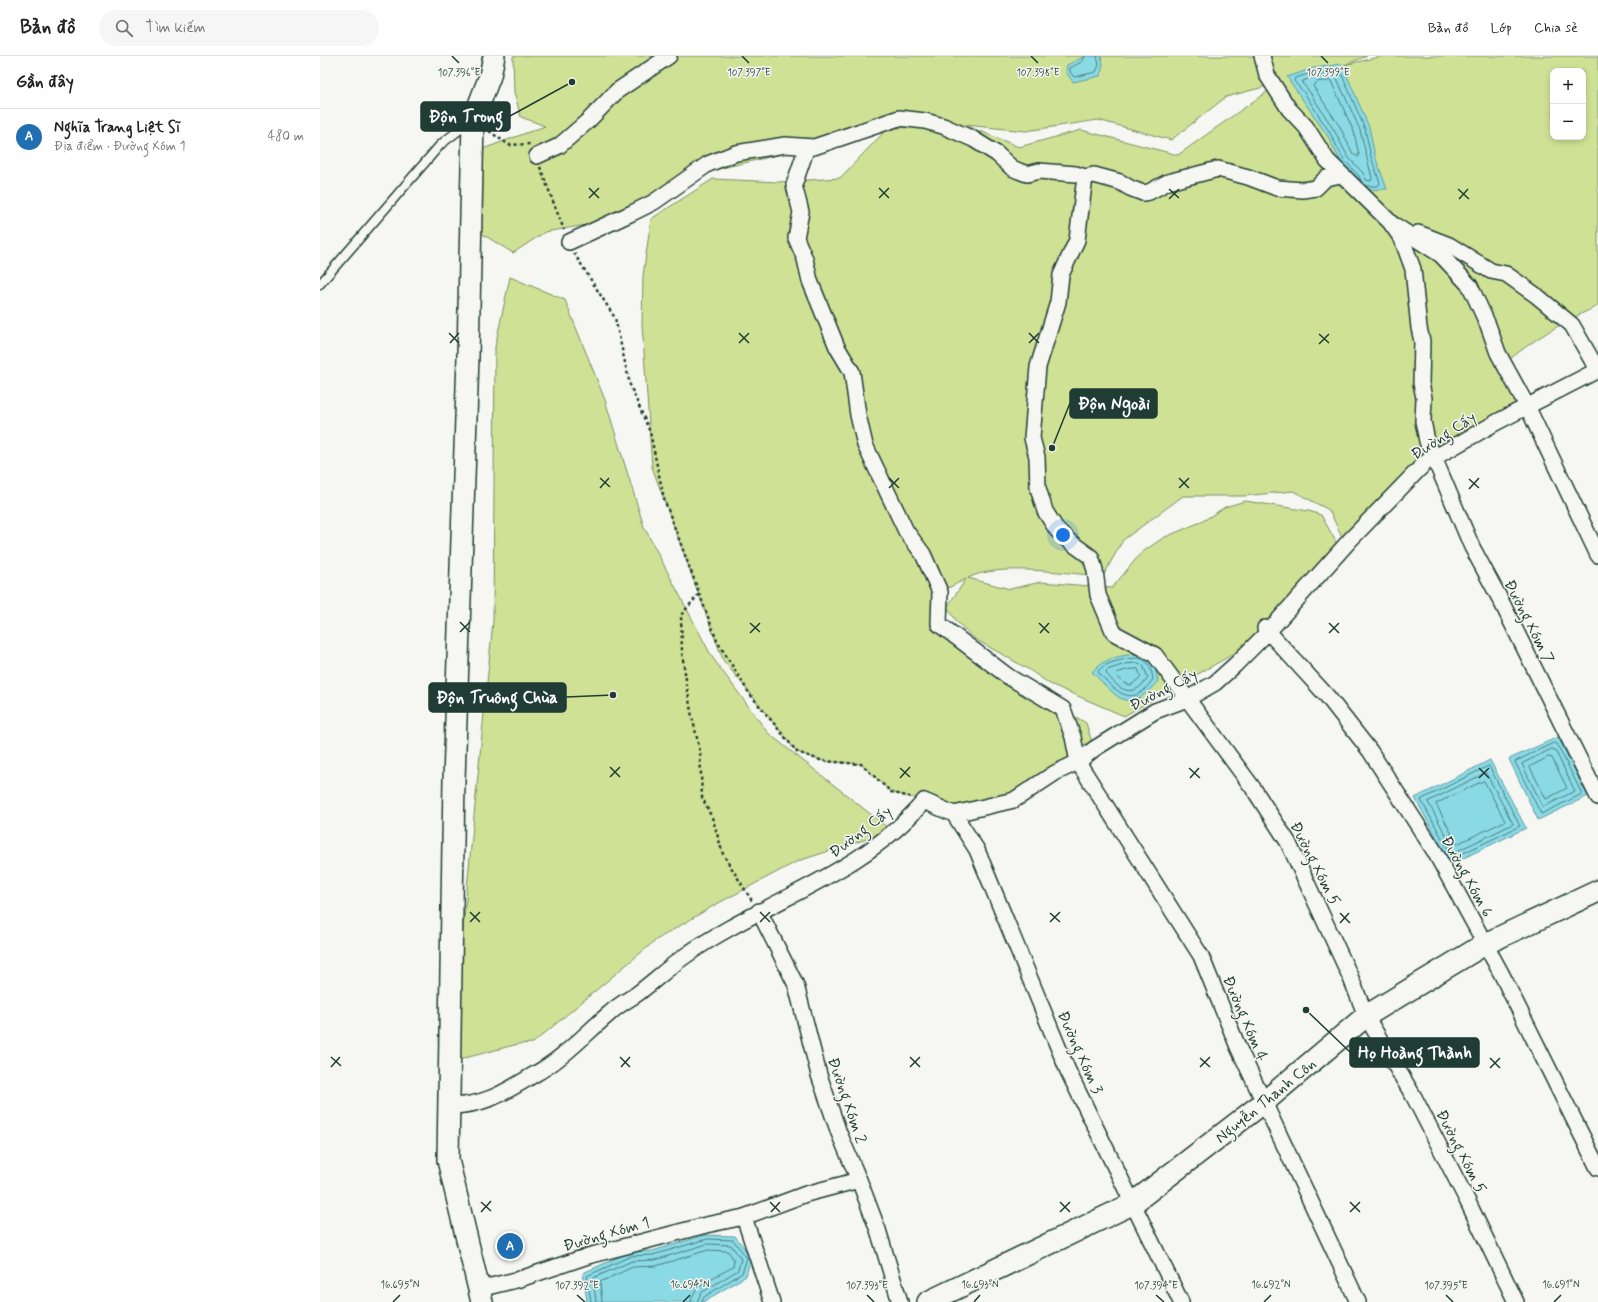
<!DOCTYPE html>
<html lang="vi">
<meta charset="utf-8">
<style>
:root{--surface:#fff;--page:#f6f6f6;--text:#222;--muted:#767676;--line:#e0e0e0;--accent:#1f6fb2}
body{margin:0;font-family:Mynerve,sans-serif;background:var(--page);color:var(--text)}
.controls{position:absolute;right:12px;top:12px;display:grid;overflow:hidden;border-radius:8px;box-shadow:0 2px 6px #0003}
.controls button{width:36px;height:36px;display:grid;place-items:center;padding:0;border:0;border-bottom:1px solid var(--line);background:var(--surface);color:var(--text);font:20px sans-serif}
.you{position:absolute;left:743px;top:479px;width:14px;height:14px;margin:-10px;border:3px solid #fff;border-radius:50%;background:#1a73e8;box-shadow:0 0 0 6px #1a73e833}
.badge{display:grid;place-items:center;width:26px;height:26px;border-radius:50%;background:var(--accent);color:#fff;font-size:13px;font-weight:700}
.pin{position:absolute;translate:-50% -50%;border:2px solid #fff;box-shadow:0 1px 4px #0006}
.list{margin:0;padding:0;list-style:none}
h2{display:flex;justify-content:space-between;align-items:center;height:52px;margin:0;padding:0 16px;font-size:17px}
h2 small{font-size:13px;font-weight:400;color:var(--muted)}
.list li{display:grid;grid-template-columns:26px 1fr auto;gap:12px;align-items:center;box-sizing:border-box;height:56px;padding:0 16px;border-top:1px solid var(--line)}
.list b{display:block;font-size:15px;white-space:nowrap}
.list p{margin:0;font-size:13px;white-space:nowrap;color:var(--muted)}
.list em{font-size:13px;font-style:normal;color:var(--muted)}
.icon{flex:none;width:22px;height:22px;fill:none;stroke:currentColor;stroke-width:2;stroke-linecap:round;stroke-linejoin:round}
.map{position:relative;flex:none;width:1278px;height:1246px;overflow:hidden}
header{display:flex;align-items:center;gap:24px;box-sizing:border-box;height:56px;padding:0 20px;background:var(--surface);border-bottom:1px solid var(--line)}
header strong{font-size:19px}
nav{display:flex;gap:22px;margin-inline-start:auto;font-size:14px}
.search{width:280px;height:36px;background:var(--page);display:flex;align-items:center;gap:10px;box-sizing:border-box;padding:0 14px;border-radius:22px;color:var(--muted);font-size:15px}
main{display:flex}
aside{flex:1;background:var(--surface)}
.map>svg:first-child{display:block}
.green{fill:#cfe195;stroke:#778f64;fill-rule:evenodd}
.water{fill:#8adae6;stroke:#5f9b9f}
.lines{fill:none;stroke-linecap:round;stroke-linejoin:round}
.shore{stroke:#4a7c7b;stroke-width:1}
.lane-casing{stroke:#1f3d34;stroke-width:11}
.street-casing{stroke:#1f3d34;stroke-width:18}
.secondary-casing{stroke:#1f3d34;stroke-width:24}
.path{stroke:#1f3d34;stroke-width:2.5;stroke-dasharray:3 3;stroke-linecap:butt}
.lane{stroke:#f6f6f2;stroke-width:8}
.street{stroke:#f6f6f2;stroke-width:15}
.secondary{stroke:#f6f6f2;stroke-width:21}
.ticks{fill:none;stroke:#1f3d34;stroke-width:1.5}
.labels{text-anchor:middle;stroke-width:3;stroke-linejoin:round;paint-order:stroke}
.street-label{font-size:16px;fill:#1f3d34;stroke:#f6f6f2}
.ticks-label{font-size:10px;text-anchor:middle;fill:#1f3d34;stroke:#f6f6f2;stroke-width:3;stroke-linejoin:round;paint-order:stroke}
.leader{fill:none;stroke:#1f3d34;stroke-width:1.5}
.callout-dot{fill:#1f3d34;stroke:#f6f6f2;stroke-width:1.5}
.callout{fill:#1f3d34;stroke:#1f3d34;stroke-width:1.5}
.callout-label{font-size:17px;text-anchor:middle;font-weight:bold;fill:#fff}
</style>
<header>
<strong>Bản đồ</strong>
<div class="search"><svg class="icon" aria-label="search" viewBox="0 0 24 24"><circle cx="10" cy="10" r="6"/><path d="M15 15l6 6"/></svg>Tìm kiếm</div>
<nav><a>Bản đồ</a><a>Lớp</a><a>Chia sẻ</a></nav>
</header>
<main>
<aside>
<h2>Gần đây<small></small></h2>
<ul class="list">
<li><span class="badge">A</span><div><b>Nghĩa Trang Liệt Sĩ</b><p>Địa điểm · Đường Xóm 1</p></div><em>480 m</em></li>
</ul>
</aside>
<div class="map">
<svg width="1278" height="1246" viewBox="0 0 1278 1246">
<rect width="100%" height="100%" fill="#f6f6f2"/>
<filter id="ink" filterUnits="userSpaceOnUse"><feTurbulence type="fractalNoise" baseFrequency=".025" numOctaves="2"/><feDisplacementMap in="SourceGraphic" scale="8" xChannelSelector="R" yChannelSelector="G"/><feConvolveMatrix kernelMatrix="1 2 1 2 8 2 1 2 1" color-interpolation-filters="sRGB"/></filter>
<g filter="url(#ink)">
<g class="green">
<path d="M193,0H1047L1024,9L1063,0H1278V250C1244,265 1212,284 1184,308L1207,350L1105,407L1026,489L1009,454L973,435L923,440H863L803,484L783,520C747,518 679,506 648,522L690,533L721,526L792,532L821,497L843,482L883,465L905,451L925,445L989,455L1001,459L1020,493L970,551L915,597L804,660L730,628L708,613L655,583L637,566L627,551L646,523L620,536L619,568L689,621L766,667L774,693L694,744L634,758L604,745L571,736L541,708L503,705L477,696L403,604L332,411L322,269L323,220L331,163L393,123L458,126L520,122L566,74L372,119L296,164L225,176L193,197L151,171L152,97L225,70L201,61L194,36ZM1233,15H1263V81H1233ZM959,27L858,99L761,74L699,91L645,69L706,75L778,64L851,84L906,41ZM605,65L641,68V69L575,72Z"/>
<path d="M190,221L245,244L285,344L324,471L392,601L448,677L572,775L478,805L393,850L336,884L213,987L198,988L130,1006L173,565L175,291Z"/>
</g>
<g class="water">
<path d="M766,0H781L783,9L780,20L753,26L746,16L747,9Z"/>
<path d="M1022,8L1049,71L1055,100L1067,133L1038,134L1036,122L1021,106L1007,79L967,21L994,12Z"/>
<path d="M819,598L828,601L835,611L838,625C807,661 798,641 772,616C783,602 802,599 819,598Z"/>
<path d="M1238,681L1268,740L1218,764L1189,703Z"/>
<path d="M1170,704L1206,772L1131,808L1095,742Z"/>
<path d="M386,1179L415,1180L431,1201L426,1220L383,1246H267L263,1217L310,1196L332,1195Z"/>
</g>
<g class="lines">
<g class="shore">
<path d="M765,0L763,5L750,12V16L754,21L776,16L779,9L777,0"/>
<path d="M1015,18L1040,74L1052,122L1051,125L1046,124L1043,117L1028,101L1014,74L989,35L982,27L983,25L996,20Z"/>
<path d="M1011,25L1034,76L1039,99L1038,101L1033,98L1020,71L993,30L997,26Z"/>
<path d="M1041,125L1039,120L1024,104L1010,77L985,38L974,25L975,22L995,16L1020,14L1045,73L1051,101L1060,127L1058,130H1045"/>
<path d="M819,602C830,605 831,613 833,623C813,654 796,636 778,616C782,606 809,602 819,602Z"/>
<path d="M818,607L823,609L828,622C812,644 799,634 786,617L787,614L805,608Z"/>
<path d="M818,613L821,621L811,629L804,627L796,619L797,617L806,614Z"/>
<path d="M1234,687L1237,688L1262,738L1221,758L1195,706Z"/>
<path d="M1232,693L1235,694L1255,735L1223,751L1202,708Z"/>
<path d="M1229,701L1232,702L1247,732L1226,743L1210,711Z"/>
<path d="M1169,710L1200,770L1133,802L1101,744Z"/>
<path d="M1166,717L1193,768L1135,796L1108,746Z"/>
<path d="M1164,725L1185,765L1137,788L1116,748Z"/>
<path d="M271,1246L267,1220L311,1200L333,1199L387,1183L413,1184L427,1202L422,1217L384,1241L382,1246"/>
<path d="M276,1246L273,1222L312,1205L335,1204L387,1188L411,1189L421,1203L418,1214L381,1237L377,1246"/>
<path d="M282,1246L280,1226L313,1211L336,1210L388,1194L408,1195L414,1204L413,1211C400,1219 372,1228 371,1246"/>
</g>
<defs>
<path id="lane" d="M0,228L121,88L151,65"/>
<g id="street">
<path d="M942,0L947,19L969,53L986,71L1007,104L1070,166L1082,183L1093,213L1099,272L1102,285L1101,327L1104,342L1103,365L1107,385L1152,491L1180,543L1278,741"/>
<path d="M487,91L474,129L481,156L476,182L485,203L490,225L517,291L532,316L538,359L545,389L586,475L603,498L620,536L619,568L689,621L743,653L753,681L758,706L881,900L918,991L1038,1246"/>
<path d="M217,100L239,90L269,64L297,35L349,0"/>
<path d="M765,121L757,184L741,219L738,246L718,311L712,382L717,401L718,432L725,455L737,474L749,485L771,501L775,514L778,539L794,577L835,599L933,732L968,786L1030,920L1046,960L1094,1041L1147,1144L1196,1246"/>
<path d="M1076,170L1121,199L1150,230L1168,269L1178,297L1207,350L1278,499"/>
<path d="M1098,177L1129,189L1171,215L1186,218L1217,240L1252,269L1278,315"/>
<path d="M249,186L312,157L334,146L388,108L416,97L465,89L494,91L579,62L605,65L623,70L653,83L677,98L692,112L699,115L707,118L719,115L756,118L765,121L774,119L800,126L810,132L823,137L829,136L848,126L898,113L928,121L957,132L983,134L996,132L1006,122L1021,119"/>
<path d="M945,572L1007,640L1050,695L1115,796L1181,917L1278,1112"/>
<path d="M634,758L657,794L748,1015L861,1246"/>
<path d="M439,855L476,929L499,1019L519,1077L541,1129L558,1174L580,1246"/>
<path d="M129,1050C165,1050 185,1036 215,1018C244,1002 265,978 290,957C298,949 308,944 317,938C333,926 348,912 365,900C442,845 541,820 604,745L634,758L694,744L735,717L758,706L774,693L835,655L867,643L895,627L915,609L948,576L1030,484L1105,407L1177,366L1278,314"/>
<path d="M424,1161L452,1246"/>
<path d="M159,1233L200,1223L268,1200L386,1169L424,1161L486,1138L539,1124"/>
</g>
<g id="secondary">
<path d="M162,1246L128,1104L134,724L148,301L153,64L170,20L174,0"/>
<path d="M608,1246L812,1148L943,1047L1046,960L1165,888L1278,835"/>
</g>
</defs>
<use href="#lane" class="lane-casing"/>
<use href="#street" class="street-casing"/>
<use href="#secondary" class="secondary-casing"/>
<g class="path">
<path d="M169,75L189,89L210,88"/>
<path d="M220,111L244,174"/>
<path d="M254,197L295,262L310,329L330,376L344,443L397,585L429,637L477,696L503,705L541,708L571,736L590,741"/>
<path d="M379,538L361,559L362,597L371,656L380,695L382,741L393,764L403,798L432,845"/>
</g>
<use href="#lane" class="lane"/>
<use href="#street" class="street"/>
<use href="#secondary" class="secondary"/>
</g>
</g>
<path class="ticks" d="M132,0L139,7M422,0L429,7M711,0L718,7M1001,0L1008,7M269,132L279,142M559,132L569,142M849,133L859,142M1138,133L1149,143M269,142L279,132M559,142L569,132M849,143L859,133M1139,143L1148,133M129,277L139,287M419,277L429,287M709,277L719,287M999,278L1009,287M130,287L139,277M419,287L429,277M709,287L719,277M999,288L1009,278M280,422L290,431M569,422L579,432M859,422L869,432M1149,423L1159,432M280,432L289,422M569,432L579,422M859,432L869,422M1149,433L1159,422M140,566L150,576M430,567L440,576M719,567L729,577M1009,567L1019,577M140,576L150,566M430,577L440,567M720,577L729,567M1009,577L1019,567M290,711L300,721M580,712L590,721M869,712L880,722M1159,712L1169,722M290,721L300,711M580,722L590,711M870,722L879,712M1159,722L1169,712M150,856L160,866M440,856L450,866M730,857L740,866M1020,857L1030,867M150,866L160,856M440,866L450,856M730,866L740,856M1020,867L1029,857M11,1001L21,1010M300,1001L310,1011M590,1001L600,1011M880,1002L890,1011M1170,1002L1180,1012M11,1011L20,1001M301,1011L310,1001M590,1011L600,1001M880,1011L890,1001M1170,1012L1180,1002M161,1146L171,1155M450,1146L460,1156M740,1146L750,1156M1030,1146L1040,1156M161,1156L171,1145M451,1156L460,1146M740,1156L750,1146M1030,1156L1040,1146M257,1239L265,1246M547,1239L554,1246M836,1239L844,1246M1126,1239L1133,1246M73,1246L80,1239M363,1246L370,1239M654,1246L660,1239M944,1246L951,1239M1234,1246L1241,1239"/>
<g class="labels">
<g class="street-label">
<text transform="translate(1123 379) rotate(-33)" y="6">Đường Cấy</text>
<text transform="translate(1210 565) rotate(63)" y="6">Đường Xóm 7</text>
<text transform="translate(843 633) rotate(-27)" y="6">Đường Cấy</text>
<text transform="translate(540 775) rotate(-37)" y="6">Đường Cấy</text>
<text transform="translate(996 807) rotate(63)" y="6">Đường Xóm 5</text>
<text transform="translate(1148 820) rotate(61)" y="6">Đường Xóm 6</text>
<text transform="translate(926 962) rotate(67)" y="6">Đường Xóm 4</text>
<text transform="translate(761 996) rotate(66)" y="6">Đường Xóm 3</text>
<text transform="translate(528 1044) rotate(71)" y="6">Đường Xóm 2</text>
<text transform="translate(945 1044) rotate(-39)" y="6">Nguyễn Thanh Côn</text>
<text transform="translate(1142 1095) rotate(63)" y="6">Đường Xóm 5</text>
<text transform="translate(286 1177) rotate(-16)" y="6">Đường Xóm 1</text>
</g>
</g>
<g class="ticks-label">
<text x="139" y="20">107.396°E</text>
<text x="429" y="20">107.397°E</text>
<text x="718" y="20">107.398°E</text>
<text x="1008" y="20">107.399°E</text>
<text x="80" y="1232">16.695°N</text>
<text x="370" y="1232">16.694°N</text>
<text x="660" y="1232">16.693°N</text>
<text x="951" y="1232">16.692°N</text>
<text x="1241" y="1232">16.691°N</text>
<text x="257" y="1233">107.392°E</text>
<text x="547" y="1233">107.393°E</text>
<text x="836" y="1233">107.394°E</text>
<text x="1126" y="1233">107.395°E</text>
</g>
<path class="leader" d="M252 26L190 60M732 392L750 347M293 639L246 641M986 954L1030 996"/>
<g class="callout-dot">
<circle cx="252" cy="26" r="4"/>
<circle cx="732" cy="392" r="4"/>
<circle cx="293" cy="639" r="4"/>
<circle cx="986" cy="954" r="4"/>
</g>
<g class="callout">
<rect x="101" y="46" width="89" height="29" rx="4"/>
<rect x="750" y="333" width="87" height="29" rx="4"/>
<rect x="109" y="627" width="137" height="29" rx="4"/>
<rect x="1030" y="982" width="129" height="29" rx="4"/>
</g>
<g class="callout-label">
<text x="146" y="66">Độn Trong</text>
<text x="794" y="353">Độn Ngoài</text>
<text x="177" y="647">Độn Truông Chùa</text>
<text x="1095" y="1002">Họ Hoàng Thành</text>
</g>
</svg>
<div class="controls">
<button>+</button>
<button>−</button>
</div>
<div class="you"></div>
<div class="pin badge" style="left:190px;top:1190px">A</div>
</div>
</main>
